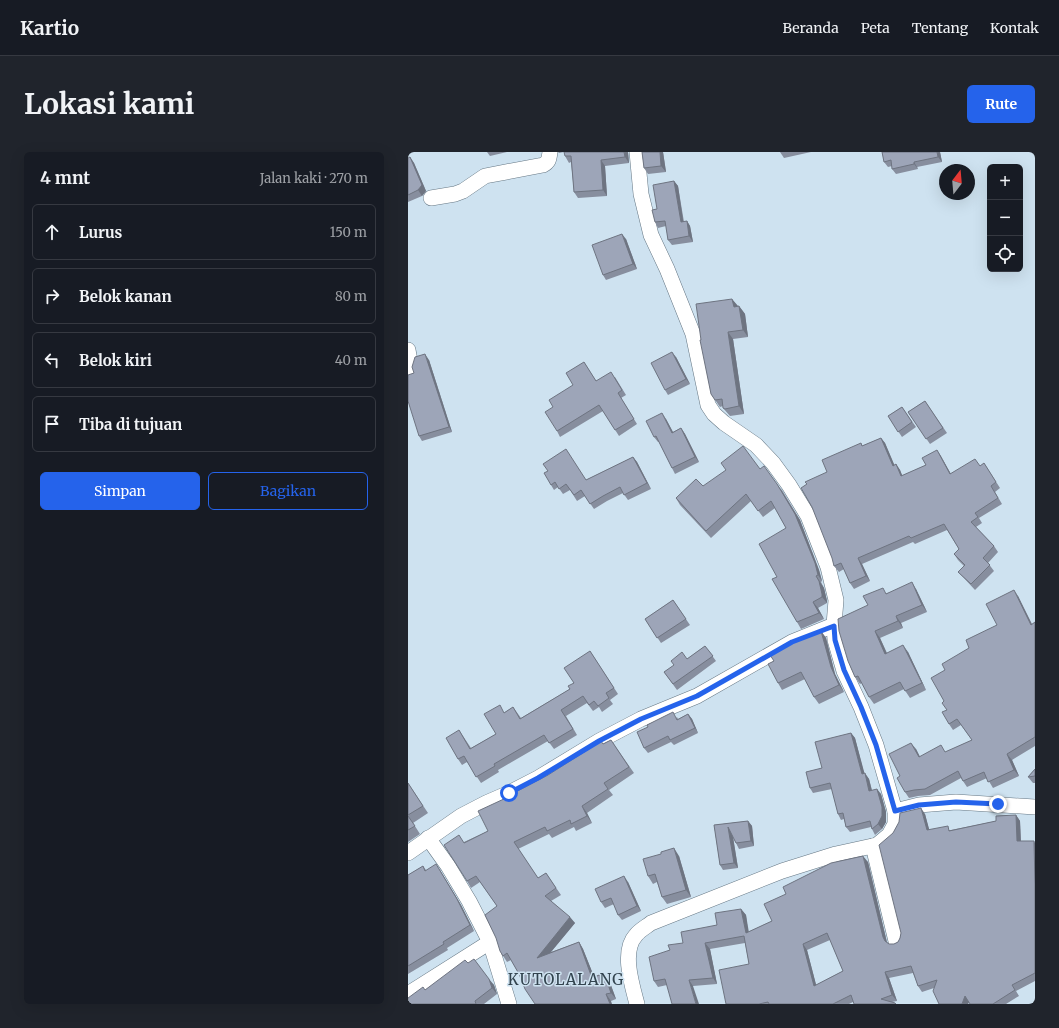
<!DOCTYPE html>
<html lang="id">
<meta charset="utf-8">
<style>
:root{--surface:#171b24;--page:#20242c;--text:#f1f3f6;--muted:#9ea1a6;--line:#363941;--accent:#2563eb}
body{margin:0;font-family:Merriweather,serif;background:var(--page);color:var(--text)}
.controls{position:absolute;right:12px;top:12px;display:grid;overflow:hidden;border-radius:6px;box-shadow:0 4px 16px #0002}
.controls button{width:36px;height:36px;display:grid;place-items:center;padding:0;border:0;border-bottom:1px solid var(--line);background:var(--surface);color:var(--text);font:20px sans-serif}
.compass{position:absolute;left:531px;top:12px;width:36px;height:36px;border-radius:50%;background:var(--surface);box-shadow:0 4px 16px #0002;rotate:16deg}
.stop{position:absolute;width:12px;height:12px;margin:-9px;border:3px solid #2563eb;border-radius:50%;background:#fff}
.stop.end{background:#2563eb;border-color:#fff;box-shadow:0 1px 4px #0008}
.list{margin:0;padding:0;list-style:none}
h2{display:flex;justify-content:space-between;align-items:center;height:52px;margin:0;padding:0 16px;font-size:17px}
h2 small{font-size:13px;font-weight:400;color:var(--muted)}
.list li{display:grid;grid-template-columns:26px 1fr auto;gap:12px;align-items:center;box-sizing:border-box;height:56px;margin:0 8px 8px;padding:0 8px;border:1px solid var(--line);border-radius:6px}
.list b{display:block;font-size:15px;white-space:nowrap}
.list em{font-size:13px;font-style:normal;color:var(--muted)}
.actions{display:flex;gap:8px;padding:12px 16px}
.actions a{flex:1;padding:9px 0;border:1px solid var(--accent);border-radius:6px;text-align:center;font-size:14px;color:var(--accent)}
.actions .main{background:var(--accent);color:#fff}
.icon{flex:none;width:22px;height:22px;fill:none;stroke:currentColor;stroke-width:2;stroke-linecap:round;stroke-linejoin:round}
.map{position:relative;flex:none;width:627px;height:852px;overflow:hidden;border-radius:6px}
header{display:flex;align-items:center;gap:24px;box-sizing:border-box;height:56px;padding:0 20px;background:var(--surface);border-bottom:1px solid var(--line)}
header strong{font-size:19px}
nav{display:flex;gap:22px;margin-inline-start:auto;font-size:14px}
.intro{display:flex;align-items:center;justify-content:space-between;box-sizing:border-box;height:96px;padding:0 24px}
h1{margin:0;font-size:28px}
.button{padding:10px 18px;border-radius:6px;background:var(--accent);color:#fff;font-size:14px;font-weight:700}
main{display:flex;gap:24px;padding:0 24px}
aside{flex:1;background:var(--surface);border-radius:6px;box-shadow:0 4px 16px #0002}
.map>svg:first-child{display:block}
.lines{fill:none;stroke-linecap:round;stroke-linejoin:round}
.minor-casing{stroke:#657784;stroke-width:16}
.minor{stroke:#fff;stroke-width:15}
.wall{fill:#878e9e;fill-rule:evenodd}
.shaded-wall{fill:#6e7481}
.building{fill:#9da5b8;stroke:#6e7481;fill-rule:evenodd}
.route{stroke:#2563eb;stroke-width:5}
.labels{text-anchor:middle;stroke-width:3;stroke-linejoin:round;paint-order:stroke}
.quarter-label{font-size:15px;letter-spacing:1px;fill:#32434e;stroke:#cee2f0}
</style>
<header>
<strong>Kartio</strong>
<nav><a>Beranda</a><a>Peta</a><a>Tentang</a><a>Kontak</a></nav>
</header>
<div class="intro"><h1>Lokasi kami</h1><a class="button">Rute</a></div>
<main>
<aside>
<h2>4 mnt<small>Jalan kaki · 270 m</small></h2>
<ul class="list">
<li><svg class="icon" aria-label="ahead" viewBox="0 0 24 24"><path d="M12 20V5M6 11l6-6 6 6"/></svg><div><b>Lurus</b></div><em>150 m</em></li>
<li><svg class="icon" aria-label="right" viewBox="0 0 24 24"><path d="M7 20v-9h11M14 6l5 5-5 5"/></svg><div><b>Belok kanan</b></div><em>80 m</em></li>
<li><svg class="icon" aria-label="left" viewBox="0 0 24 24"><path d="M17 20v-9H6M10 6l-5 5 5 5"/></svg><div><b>Belok kiri</b></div><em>40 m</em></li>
<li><svg class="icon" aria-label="arrive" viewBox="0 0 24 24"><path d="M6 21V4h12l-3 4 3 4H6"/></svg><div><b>Tiba di tujuan</b></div></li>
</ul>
<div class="actions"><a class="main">Simpan</a><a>Bagikan</a></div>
</aside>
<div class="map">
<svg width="627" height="852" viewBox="0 0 627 852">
<rect width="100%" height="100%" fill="#cee2f0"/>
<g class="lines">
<defs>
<g id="minor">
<path d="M23,46L47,42L55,39L77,24L135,13C141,10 141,7 142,0"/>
<path d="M0,198L2,209L0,217"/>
<path d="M487,659L511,653L548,650L627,655"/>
<path d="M20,686L40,714L61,749L82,790L101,852"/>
<path d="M465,694L488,789"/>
<path d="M0,701L53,664L78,651L101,641L130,626L191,589L233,567L289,544L384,490L426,473L428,448L420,415L400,364L381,333L365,311L348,293L316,271L306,262L300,253L285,182L259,117L243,83L233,42L229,0"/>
<path d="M0,842L82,790"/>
<path d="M229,852C224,833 213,799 228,783C232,778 238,775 243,771L374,719L428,702L469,693L481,683L487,672V659L468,593L453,555L436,519L427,488L426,473"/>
</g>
</defs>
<use href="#minor" class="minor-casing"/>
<use href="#minor" class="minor"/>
</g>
<g class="wall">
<path d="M79,0H99L82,4Z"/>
<path d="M150,0H220L221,11L197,14L199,44L170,46L166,40L163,10L161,11L157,4L156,0L151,1Z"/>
<path d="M234,0H255L258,20L240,22L236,16Z"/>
<path d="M372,0H403L376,6Z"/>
<path d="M474,0H532L534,10L509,15L510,17L488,22L484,17V14L480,15L476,10Z"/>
<path d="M2,5L6,11L18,39L14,44L0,50V6Z"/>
<path d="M266,29L270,34L276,70L279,69L282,74L285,90L264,93L260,88L258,74L250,76L247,70L249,57Z"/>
<path d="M218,87L229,117L198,128L195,123Z"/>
<path d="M324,147L330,155L331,154L337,162L340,185L325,187L336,262L322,264L315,256V254L312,255L303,242L293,188Z"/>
<path d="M268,205L282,232L260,243L257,238Z"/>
<path d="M21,208L44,280L14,289L11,284L6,221Z"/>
<path d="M176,210L188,229L207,225L218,243L213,246L229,272L211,284L195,259L152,285L149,279L165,233Z"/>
<path d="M517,249L539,281L522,292L500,260Z"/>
<path d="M494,255L508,275L494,285L480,264Z"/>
<path d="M258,267L265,280L273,276L277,282L291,310L267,322L251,290H250L246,285Z"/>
<path d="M473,286L477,291L486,313L488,312L492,318L494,324L518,313L529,298L543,322L572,314L576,311L592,336L587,340L594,352L571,366L574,371L568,375L586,394L590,400L580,411L586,419L567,438L555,425L550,420L556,414L550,408L546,402L551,397L539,378L507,392L505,390L454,412L462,429L446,437L442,431L436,417L431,420L426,414L419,320L453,291L454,294Z"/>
<path d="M225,305L229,310L243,337L220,348L215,341L199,349L186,357L177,344L169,349L162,338L155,342L150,335L146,338L143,333L140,319L178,328Z"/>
<path d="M352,317L374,338L392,368L411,418L414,429L413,430L416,436L419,449V451L410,456L416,467L393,477L389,470L369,425L378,376L367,356L355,365L343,349L303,386L272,353L268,346L295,334Z"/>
<path d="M508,437L519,460L493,471L495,476L472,486L479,501L500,500L518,538L502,546L496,537L466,552L461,545L454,531L452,532L447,525L460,453L479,441Z"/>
<path d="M610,444L624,472L627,470V594L604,608L611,624L585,636L579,626L559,635L553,626L522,643L510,644L501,646L497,640L492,624L508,597L512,605L538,600L564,588L553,573L545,578L541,572L539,558L536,549L537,518L589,473Z"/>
<path d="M265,448L282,473L253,491L237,467Z"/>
<path d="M413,479L418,486L427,522L436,540L411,552L406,545L397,527L374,538L370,531L366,509Z"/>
<path d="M297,494L308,509L269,538L256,520L279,507Z"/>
<path d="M182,499L210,542L202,548L205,552L194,560L191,555L185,559L179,551L158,564L169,583L146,597L140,589L90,618L91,620L73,631L59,610L54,613L50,607L51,578L63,596L88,582L97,560L105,555L113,566L162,537Z"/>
<path d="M280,562L284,567L290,581L266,593L263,590L240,601L236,596L269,565L270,567Z"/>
<path d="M443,581L447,586L456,621L461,627L464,638L473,642L478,660V670L474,677L467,683L463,675L442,680L438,675L436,667L433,668L430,662L424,637L405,641L402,636L414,616Z"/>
<path d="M203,588L226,621L201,638L205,643L179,661L184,671L168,679L166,675L144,686L141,682L110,697L130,726L138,721L153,743L143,749L167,771L143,800L171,790L175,797L186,825L196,821L201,828L208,847L203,849L111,822L103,808L99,810L92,799L89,754L72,730L63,736L59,729L56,690L80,679L98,646L140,623L195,592Z"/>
<path d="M627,617V631H625L620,625Z"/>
<path d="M0,631L20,661L5,671L12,682L0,690Z"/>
<path d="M517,662L521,678H543L588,669L608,663L612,669L613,689L627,691V829L608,839L611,844L598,852H562L561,850L560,852H531L526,836L514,840L510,834L505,821L481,826L489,849L484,850H445L441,852H318L341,812L337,791L302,797L309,832L285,834L259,833L250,835L246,829L262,798L309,773L333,757L338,763L340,780L364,769L460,710L479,790L481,792H486L490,790L492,786ZM422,788L435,819L408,833L399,798Z"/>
<path d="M340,669L344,674L346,694L331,697L328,691L325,684L330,716L315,718L312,713L306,673Z"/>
<path d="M271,704L283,745L259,752L254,745L249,730L245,732L240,724Z"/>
<path d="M15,714L18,718H32L53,753L66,779L39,796L40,798L0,822V723Z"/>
<path d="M220,730L233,759L214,768L210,763L206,752L197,756L193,750Z"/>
<path d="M60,811L86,833L89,842L76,852H0L17,838Z"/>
</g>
<g class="shaded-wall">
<path d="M216,0H220L221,11L217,5Z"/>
<path d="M252,0H255L258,20L253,14Z"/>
<path d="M529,0H532L534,10L530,5Z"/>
<path d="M2,5L6,11L18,39L14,44L10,38Z"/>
<path d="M193,8L197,14L199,44L195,38Z"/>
<path d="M506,10L509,15L510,17L506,12Z"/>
<path d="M266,29L270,34L276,75L273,70Z"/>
<path d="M279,69L282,74L285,90L281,84Z"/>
<path d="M214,82L218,87L229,117L225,112Z"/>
<path d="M324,147L330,154L331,162L326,155Z"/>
<path d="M331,154L337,162L340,185L335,178Z"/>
<path d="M320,180L325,187L336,262L331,254Z"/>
<path d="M264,200L268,205L282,232L278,227Z"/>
<path d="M17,202L21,208L44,280L41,275Z"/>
<path d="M254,261L258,267L268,286L264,281Z"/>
<path d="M273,276L277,282L291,310L287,305Z"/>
<path d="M473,286L477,291L489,319L485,314Z"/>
<path d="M529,298L533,304L546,328L542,322Z"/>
<path d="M225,305L229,310L243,337L239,331Z"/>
<path d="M488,312L492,318L497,330L493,324Z"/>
<path d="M369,332L392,368L411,418L414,429L410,423Z"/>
<path d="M450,406L454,412L462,429L458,424Z"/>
<path d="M408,424L416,436L419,449V451L414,445Z"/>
<path d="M504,430L508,437L519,460L514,453Z"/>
<path d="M606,438L610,444L627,479L623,473Z"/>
<path d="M405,450L410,456L416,467L411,461Z"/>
<path d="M488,464L493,471L495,476L490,469Z"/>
<path d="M413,479L418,486L427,522L436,540L431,533L423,515Z"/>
<path d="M467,479L472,486L482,509L477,502Z"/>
<path d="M495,493L500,500L518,538L514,531Z"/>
<path d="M280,562L284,567L290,581L287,576Z"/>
<path d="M443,581L447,586L458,627L454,622Z"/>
<path d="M503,591L508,597L515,611L511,605Z"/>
<path d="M599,602L604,608L611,624L606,618Z"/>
<path d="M457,621L461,627L465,644L461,639Z"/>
<path d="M469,637L473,642L478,660V670L474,677L470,672Z"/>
<path d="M174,654L179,661L184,671L179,664Z"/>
<path d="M513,656L517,662L523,684L519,678Z"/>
<path d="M608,663L612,669L613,695L609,689Z"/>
<path d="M340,669L344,674L346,694L343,689Z"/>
<path d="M320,675L324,680L330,716L326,711Z"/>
<path d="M626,689L627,691V732Z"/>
<path d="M266,696L271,704L283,745L278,738Z"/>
<path d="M455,704L460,710L479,791L477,789L475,785Z"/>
<path d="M28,712L53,753L66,779L62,773Z"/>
<path d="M216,724L220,730L233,759L229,754Z"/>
<path d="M333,757L338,763L342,787L338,781Z"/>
<path d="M162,765L167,771L133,812L129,806Z"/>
<path d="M171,790L175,797L189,832L184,826Z"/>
<path d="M297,791L302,797L309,832L305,826Z"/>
<path d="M395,792L399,798L410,840L406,834Z"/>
<path d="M477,820L481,826L489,849L484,843Z"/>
<path d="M196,821L201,828L208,847L203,841Z"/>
<path d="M81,827L86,833L89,842L84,836Z"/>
<path d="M281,828L285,834L291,852H288Z"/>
<path d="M198,842L203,849L204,852H202Z"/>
<path d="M557,844L561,850L560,852H554Z"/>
</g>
<g class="building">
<path d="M156,0H216L217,5L193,8L195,38L166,40L163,4H157Z"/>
<path d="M234,0H252L253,14L236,16Z"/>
<path d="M474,0H529L530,5L506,10V12L484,17L483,8L476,10Z"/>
<path d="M2,5L14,33L10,38L0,43V6Z"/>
<path d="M266,29L273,70L279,69L281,84L260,88L257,69L247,70L244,58L249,57L245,33Z"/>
<path d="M214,82L225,112L195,123L184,93Z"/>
<path d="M324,147L326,155L331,154L335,178L320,180L331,254L317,257L315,256L314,247L307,248L303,242L292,188H293L288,152Z"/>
<path d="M264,200L278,227L257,238L243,211Z"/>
<path d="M17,202L41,275L11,284L0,249V223L6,221L4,215L7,205Z"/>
<path d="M176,210L188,229L203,220L214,238L210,241L226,267L207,278L191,253L149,279L137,260L145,255L141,248L165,233L158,221Z"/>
<path d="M517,249L535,276L518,287L500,260Z"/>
<path d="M494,255L504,270L490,280L480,264Z"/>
<path d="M254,261L264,281L273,276L287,305L264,316L248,284L246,285L238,269Z"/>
<path d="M473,286L485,314L488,312L493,324L518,313L514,306L529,298L542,322L567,307L572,314L576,311L588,330L583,334L590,346L567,361L570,365L563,370L586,394L575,406L582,413L563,432L550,420L557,413L546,402L551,397L536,372L503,386L501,384L450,406L458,424L442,431L433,411L426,414L424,406L404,355L393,336L399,332L397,330L419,320L414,308L453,291L454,294Z"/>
<path d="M335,294L352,317L356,314L369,332L387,362L407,411L410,423L408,424L411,429L414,442V445L405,450L411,461L389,470L364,427L369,425L351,392L378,376L363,349L350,359L338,342L298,379L268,346L288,327L295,334L318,318L313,311Z"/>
<path d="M158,297L178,328L225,305L239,331L216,343L212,335L195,344L182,352L173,338L166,343L158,332L151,337L147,330L143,333L136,321L140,319L135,312Z"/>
<path d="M504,430L514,453L488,464L490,469L467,479L477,502L495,493L514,531L497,539L492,530L461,545L450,524L447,525L440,509L431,479L430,467L460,453L455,444L475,436L478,442Z"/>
<path d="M606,438L623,473L627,470V585L599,602L606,618L580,630L576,620L555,629L550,619L517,637L506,638L497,640L489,626L492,624L481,602L503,591L511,605L533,593L537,600L564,588L549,567L541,572L534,560L539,558L534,551L536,549L523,526L537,518L534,512L561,496L558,488L589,473L578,452Z"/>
<path d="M265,448L278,467L249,486L237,467Z"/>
<path d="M413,479L423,515L431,533L406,545L393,520L370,531L360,512L366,509L362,503L378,494Z"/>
<path d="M297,494L305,504L265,532L256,520L266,513L263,509L274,500L279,507Z"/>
<path d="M182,499L206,536L198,541L201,546L190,554L186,549L181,553L175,544L153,558L165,577L141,591L136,583L86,612L87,614L68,625L56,604L50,607L38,586L51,578L62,597L88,582L76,562L92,553L96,561L105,555L112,567L162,537L160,534L166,531L156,516Z"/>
<path d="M265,560L269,568L280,562L287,576L262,588L260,584L236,596L229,580L240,575L239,573Z"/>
<path d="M443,581L454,622L457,621L461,639L469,637L474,655V664L470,672L464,677L462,669L438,675L435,661L430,662L422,631L402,636L398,620L414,616L407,590Z"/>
<path d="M203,588L221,615L196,631L200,637L174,654L179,664L163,672L162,668L139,679L137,675L106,690L130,726L138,721L148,736L137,744L162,765L129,806L171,790L184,826L196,821L203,841L198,842L202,852H127L117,837L111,822L99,801L95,804L92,799L88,786L77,763L89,754L68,724L59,729L36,693L51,683L56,691L80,679L70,659L98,646V645L140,623L192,590L193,589L195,592Z"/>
<path d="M627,617V624L620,625Z"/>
<path d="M0,631L15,654L0,663Z"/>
<path d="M513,656L519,678L540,674L541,679L588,669V664L608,663L609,689H626L627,732V821L604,833L607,838L585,852H562L557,844L554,852H531L525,839L529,828L510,834L503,814L477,820L484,843L473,847L487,851L488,852H446L443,843L425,852H361L360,850L351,852H318L311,818L341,812L336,784L297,791L305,826L281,828L288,852H264L257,827L246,829L241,805L262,798L260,793L275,791L273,780L309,773L307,761L333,757L338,781L364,769L356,752L378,742L375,735L423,711L455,704L475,785L477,789L481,792H486L490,790L492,786L493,781L471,693L485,681L491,670L492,661ZM419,781L435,819L406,834L395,792Z"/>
<path d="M0,664L7,674L0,678Z"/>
<path d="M340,669L343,689L328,691L320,675L326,711L312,713L306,673Z"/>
<path d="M266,696L278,738L254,745L247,722L240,724L235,707L253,702V700Z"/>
<path d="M28,712L49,747L62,773L35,790L36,792L0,814V723L15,714L17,719Z"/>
<path d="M216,724L229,754L210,763L203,746L193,750L187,737Z"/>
<path d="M66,807L81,827L84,836L67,849L68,852H0V846L15,835L17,838L57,808L60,811Z"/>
</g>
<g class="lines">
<path class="route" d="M101,641L130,626L191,589L233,567L289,544L384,490L426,474L427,488L436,518L453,555L468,593L487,659L511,653L548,650L590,652"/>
</g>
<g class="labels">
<g class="quarter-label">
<text x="158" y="833">KUTOLALANG</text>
</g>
</g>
</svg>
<div class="controls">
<button>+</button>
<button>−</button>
<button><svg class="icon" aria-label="locate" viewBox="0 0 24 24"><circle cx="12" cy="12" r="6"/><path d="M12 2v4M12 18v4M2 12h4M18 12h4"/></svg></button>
</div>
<svg class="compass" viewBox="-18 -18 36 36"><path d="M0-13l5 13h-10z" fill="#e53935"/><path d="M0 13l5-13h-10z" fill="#9ea1a6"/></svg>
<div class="stop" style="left:101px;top:641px"></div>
<div class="stop end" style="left:590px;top:652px"></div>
</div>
</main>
